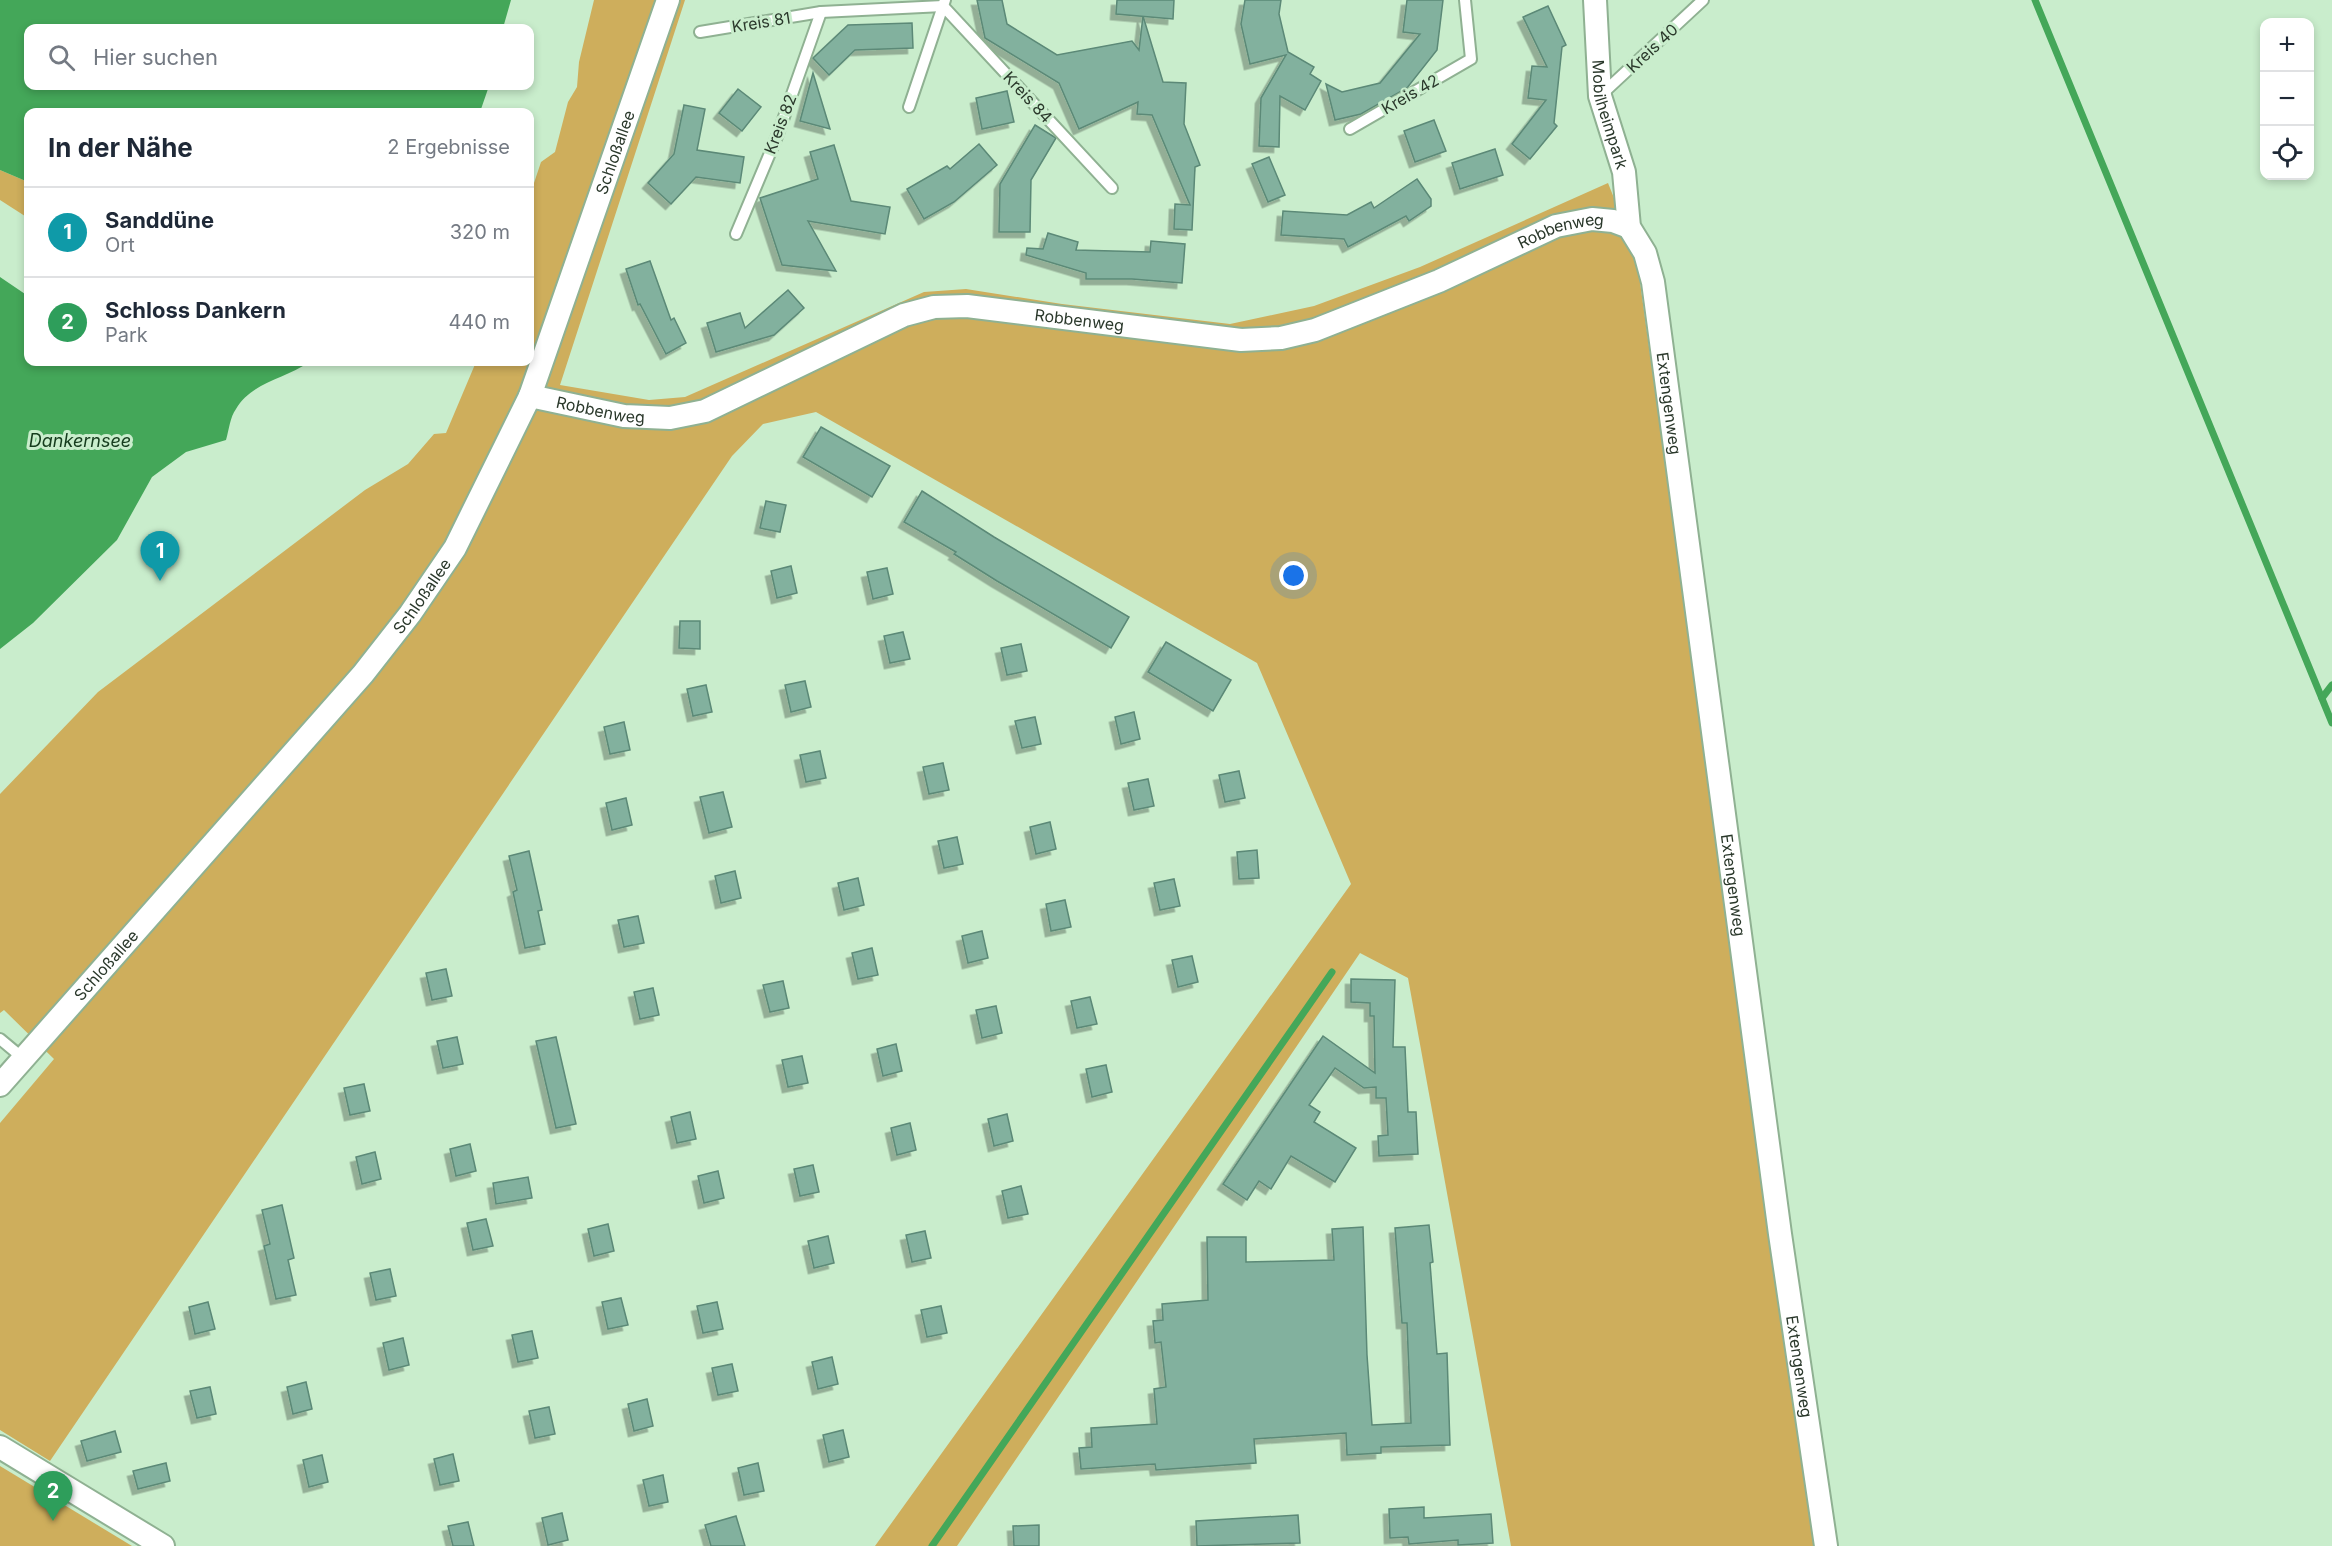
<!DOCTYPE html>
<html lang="de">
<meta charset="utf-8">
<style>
:root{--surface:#fff;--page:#f2f2f3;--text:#1f2937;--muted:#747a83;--line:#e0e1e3;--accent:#912b91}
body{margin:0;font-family:Inter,sans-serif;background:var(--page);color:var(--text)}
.controls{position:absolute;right:18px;top:18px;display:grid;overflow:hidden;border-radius:12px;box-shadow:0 3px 9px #0003}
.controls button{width:54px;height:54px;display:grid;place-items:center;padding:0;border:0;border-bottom:2px solid var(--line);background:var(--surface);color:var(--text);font:30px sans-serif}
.you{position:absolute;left:1294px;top:576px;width:21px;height:21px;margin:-15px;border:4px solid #fff;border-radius:50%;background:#1a73e8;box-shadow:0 0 0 9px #1a73e833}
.badge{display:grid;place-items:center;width:39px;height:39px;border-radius:50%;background:var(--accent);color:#fff;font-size:20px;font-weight:700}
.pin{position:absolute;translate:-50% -50px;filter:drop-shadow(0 2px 3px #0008)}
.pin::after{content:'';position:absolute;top:32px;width:21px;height:18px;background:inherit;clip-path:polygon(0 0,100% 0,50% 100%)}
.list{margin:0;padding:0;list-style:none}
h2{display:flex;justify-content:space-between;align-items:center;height:78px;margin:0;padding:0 24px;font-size:26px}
h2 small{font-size:20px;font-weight:400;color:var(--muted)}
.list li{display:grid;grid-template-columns:39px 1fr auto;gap:18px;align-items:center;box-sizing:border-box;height:90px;padding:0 24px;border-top:2px solid var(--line)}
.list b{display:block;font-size:22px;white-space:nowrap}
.list p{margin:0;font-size:20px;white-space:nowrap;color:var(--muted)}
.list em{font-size:20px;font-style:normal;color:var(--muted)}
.icon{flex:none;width:33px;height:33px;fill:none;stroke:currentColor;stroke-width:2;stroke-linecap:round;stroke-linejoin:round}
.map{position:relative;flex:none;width:2332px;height:1546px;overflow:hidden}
.search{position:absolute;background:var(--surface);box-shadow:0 3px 9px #0003;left:24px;top:24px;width:510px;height:66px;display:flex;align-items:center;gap:15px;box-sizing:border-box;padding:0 21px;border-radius:12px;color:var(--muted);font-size:22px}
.panel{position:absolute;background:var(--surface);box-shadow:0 3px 9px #0003;left:24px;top:108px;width:510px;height:258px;border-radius:12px}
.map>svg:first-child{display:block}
.green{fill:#ceae5c}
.water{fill:#44a759}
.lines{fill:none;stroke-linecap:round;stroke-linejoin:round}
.stream{stroke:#44a759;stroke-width:7}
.building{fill:#82b19e;stroke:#5b8977;stroke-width:1.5;filter:url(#shadow)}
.lane-casing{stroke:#8fb192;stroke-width:14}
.street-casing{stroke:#8fb192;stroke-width:26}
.lane{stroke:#fff;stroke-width:10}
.street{stroke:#fff;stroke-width:22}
.labels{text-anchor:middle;stroke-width:6;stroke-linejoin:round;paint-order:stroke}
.street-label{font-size:16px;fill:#2a382b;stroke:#c9edcc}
.water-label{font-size:18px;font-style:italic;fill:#153c1d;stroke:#c9edcc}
</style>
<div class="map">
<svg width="2332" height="1546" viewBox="0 0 2332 1546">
<defs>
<filter id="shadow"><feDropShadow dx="-5.5" dy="5.5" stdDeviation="0" flood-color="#0004"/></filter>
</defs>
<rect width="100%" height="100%" fill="#c9edcc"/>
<g class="green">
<path d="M594,0H685L560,385L649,400L685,397L924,292L966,289L1062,304L1230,324L1314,306L1420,267L1608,183L1636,253L1815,1546H1511L1408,978L1360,953L957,1546H875L1351,884L1257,663L816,412L763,424L732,456L50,1461L0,1430V1123L54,1059L4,1010L0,1013V794L98,692L365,490L408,464L434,434L446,433L476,362H530V195L541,162L555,152L568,102L577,87L579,62Z"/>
<path d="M0,170L28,182V218L0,200Z"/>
<path d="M0,1466L132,1546H0Z"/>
</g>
<g class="water">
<path d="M0,0H511L503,28H28V86H489L480,112H28V182L0,170Z"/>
<path d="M0,277L28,296V362H309C285,379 252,382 236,409C230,417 229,430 226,440L186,452L152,477L117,540L33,623L0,649Z"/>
</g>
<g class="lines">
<g class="stream">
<path d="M2035,0L2332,723"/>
<path d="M2322,698L2332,685"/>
<path d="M932,1546L1332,972"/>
</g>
</g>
<g class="building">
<path d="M977,0H1002L1007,24L1057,55L1132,41L1139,50L1143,16L1163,82L1186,83L1184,124L1200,165L1195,167L1192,230L1174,229L1175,204L1190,205L1152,115L1137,114L1138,102L1079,129L1059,83L985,38Z"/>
<path d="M1117,0H1174L1173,19L1116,14Z"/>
<path d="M1245,0H1281L1279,14L1288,52L1314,67L1310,74L1321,81L1305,110L1280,96L1279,147L1259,146L1261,98L1286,55L1250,64L1241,24Z"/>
<path d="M1407,0H1443L1437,50L1407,88L1361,114L1335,120L1326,84L1342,92L1380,83L1420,34L1403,32Z"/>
<path d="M1548,6L1566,45L1562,47L1554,123L1557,126L1530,159L1512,144L1546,100L1528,98L1532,66L1547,67L1523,17Z"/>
<path d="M912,23L913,48L855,50L829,75L813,58L848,25Z"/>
<path d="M813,73L830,129L800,121Z"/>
<path d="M738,89L761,107L742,131L719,113Z"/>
<path d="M1007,91L1014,122L982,129L976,98Z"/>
<path d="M684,105L705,109L697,150L744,157L740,183L696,177L671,204L648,183L674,154Z"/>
<path d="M1434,120L1446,151L1415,162L1404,131Z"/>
<path d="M1035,125L1056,138L1031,180L1030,232H999L1000,184Z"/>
<path d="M979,144L997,165L954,202L924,219L907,189L947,166L950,169Z"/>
<path d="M834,145L851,201L890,207L885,234L808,221L836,271L782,265L760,198L818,179L810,152Z"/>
<path d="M1495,149L1503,175L1460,189L1452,163Z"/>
<path d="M1269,157L1285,195L1268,202L1252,164Z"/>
<path d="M1417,179L1431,199V206L1409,221L1406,216L1348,247L1344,239L1281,235L1283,211L1347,215L1371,202L1374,208Z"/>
<path d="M1048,233L1078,242L1076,250L1150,252L1151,241L1185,244L1182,283L1132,279H1086V273L1026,255L1027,248L1043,249Z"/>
<path d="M650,261L671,320L674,318L686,343L666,354L640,304L638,305L626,269Z"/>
<path d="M788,290L804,308L774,335L716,352L707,323L740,313L745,328Z"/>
<path d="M821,427L890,466L872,497L803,457Z"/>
<path d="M922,491L994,537L1129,617L1111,648L997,581L954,554L956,552L904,522Z"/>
<path d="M766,501L786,505L780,532L760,528Z"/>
<path d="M791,566L797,593L777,598L771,571Z"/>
<path d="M887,568L893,594L873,599L867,572Z"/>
<path d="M680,621H700V649L679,648Z"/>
<path d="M903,632L910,659L890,663L884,636Z"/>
<path d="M1166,642L1231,680L1213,711L1148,672Z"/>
<path d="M1021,644L1027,671L1007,675L1001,648Z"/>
<path d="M805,681L811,707L791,712L785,685Z"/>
<path d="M706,685L712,712L693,716L687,689Z"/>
<path d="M1134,712L1140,739L1121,744L1115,717Z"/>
<path d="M1035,717L1041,744L1022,748L1015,721Z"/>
<path d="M624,722L630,750L610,754L604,727Z"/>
<path d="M820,751L826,778L806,782L800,755Z"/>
<path d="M943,763L949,790L929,794L923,767Z"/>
<path d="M1239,771L1245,798L1225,802L1219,775Z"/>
<path d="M1148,779L1154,806L1134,810L1128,783Z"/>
<path d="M723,792L732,827L709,833L700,797Z"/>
<path d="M626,798L632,825L612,830L606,803Z"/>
<path d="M1050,822L1056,849L1036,854L1030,827Z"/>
<path d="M957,837L963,864L944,868L938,841Z"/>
<path d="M1257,850L1259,878L1239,879L1237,852Z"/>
<path d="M529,851L542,910L538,911L545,944L525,948L513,892L517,890L509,856Z"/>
<path d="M735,871L741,898L721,903L715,876Z"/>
<path d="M858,878L864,905L844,910L838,883Z"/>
<path d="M1174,879L1180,906L1160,910L1154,883Z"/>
<path d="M1065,900L1071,927L1051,931L1046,904Z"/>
<path d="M638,916L644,943L624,947L618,920Z"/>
<path d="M982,931L988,958L968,963L962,936Z"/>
<path d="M872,948L878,975L858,979L852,953Z"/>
<path d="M1192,956L1198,982L1178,987L1172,960Z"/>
<path d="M446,969L452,996L432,1000L426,973Z"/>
<path d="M1351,979L1395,980L1393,1047H1405L1408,1112H1416L1418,1154L1379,1156L1378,1136L1388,1135L1386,1098H1376V1087L1364,1088L1335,1068L1309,1105L1320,1112L1314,1122L1356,1148L1335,1182L1291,1156L1271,1189L1259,1181L1247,1200L1223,1184L1323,1036L1375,1073L1374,1016H1370V1003L1351,1002Z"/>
<path d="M783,981L789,1008L770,1012L763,985Z"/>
<path d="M653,988L659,1015L640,1019L634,992Z"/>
<path d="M1090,997L1097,1024L1077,1028L1071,1001Z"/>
<path d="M996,1006L1002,1033L982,1038L976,1010Z"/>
<path d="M457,1037L463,1064L443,1068L437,1041Z"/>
<path d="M556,1037L576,1124L556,1128L536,1041Z"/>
<path d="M896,1044L902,1071L883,1076L877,1049Z"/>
<path d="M802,1056L808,1083L788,1087L782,1060Z"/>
<path d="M1106,1065L1112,1092L1092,1097L1086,1069Z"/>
<path d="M364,1084L370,1111L350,1115L344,1088Z"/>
<path d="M690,1112L696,1139L677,1143L671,1117Z"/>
<path d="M1007,1114L1013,1141L994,1146L988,1119Z"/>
<path d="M910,1123L916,1150L897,1155L891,1128Z"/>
<path d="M470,1144L476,1171L456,1176L450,1149Z"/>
<path d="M375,1152L381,1179L362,1184L356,1157Z"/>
<path d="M813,1165L819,1192L800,1196L794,1169Z"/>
<path d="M718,1171L724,1198L704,1203L698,1176Z"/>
<path d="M528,1177L532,1198L496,1204L493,1183Z"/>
<path d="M1021,1186L1028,1214L1008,1218L1002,1191Z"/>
<path d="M282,1205L294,1258L288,1260L296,1295L276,1299L264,1246L270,1244L262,1210Z"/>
<path d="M486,1219L493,1246L473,1250L467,1223Z"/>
<path d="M608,1224L614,1251L594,1256L588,1229Z"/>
<path d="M1429,1225L1433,1262L1430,1263L1437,1354L1447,1353L1450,1445L1381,1447V1453L1347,1455L1346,1433L1254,1439L1256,1463L1156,1470L1155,1464L1081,1469L1079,1448L1092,1447L1091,1428L1157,1424L1154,1389L1166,1387L1161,1342L1155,1343L1153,1321L1163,1320L1162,1304L1208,1300L1207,1237H1246V1262L1334,1260L1332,1229L1363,1227L1367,1355L1372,1425L1411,1423L1407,1323H1402L1395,1228Z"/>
<path d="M925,1231L931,1258L912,1262L906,1235Z"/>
<path d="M828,1236L834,1263L814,1268L808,1241Z"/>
<path d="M390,1269L396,1296L376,1300L370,1273Z"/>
<path d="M621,1298L628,1325L608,1329L602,1302Z"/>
<path d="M208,1302L215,1329L195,1334L189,1307Z"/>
<path d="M717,1302L723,1329L703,1333L697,1306Z"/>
<path d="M941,1306L947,1333L927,1337L921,1310Z"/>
<path d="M532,1331L538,1358L518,1362L512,1335Z"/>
<path d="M403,1338L409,1365L389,1370L383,1343Z"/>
<path d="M832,1357L838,1384L818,1389L812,1362Z"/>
<path d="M732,1364L738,1391L718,1395L712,1368Z"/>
<path d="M306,1382L312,1409L293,1414L287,1387Z"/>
<path d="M210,1387L216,1414L197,1418L190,1391Z"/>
<path d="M647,1399L653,1426L634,1431L628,1404Z"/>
<path d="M549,1407L555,1434L535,1438L529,1411Z"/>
<path d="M843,1430L849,1457L829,1462L823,1435Z"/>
<path d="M115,1431L121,1452L87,1461L81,1441Z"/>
<path d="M453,1454L459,1481L440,1485L434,1459Z"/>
<path d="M322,1455L328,1482L309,1487L303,1460Z"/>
<path d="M166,1463L170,1481L138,1489L133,1471Z"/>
<path d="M758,1463L764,1491L744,1495L738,1468Z"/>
<path d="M663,1475L668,1502L649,1506L643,1480Z"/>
<path d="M1424,1507V1518L1491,1514L1493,1543L1458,1545V1540L1409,1544L1408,1537L1390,1538L1389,1509Z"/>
<path d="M562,1513L568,1540L548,1545L542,1518Z"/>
<path d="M1298,1515L1300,1543L1197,1546L1196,1521Z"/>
<path d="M736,1516L745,1546H711L705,1525Z"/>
<path d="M468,1522L474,1546H453L448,1526Z"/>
<path d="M1039,1525V1546H1014L1013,1526Z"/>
</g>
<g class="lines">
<defs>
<g id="lane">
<path d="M700,32L821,12L943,6L1112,188"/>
<path d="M1602,94L1703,0"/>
<path d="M909,107L945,0"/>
<path d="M1350,129L1471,59L1465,0"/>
<path d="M736,234L778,134L821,12"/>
<path d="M0,1039L24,1059"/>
</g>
<g id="street">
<path id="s1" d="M1595,0L1600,96L1624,172L1629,227L1645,253L1653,282L1780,1234L1826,1546"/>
<path id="s2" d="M530,396L624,416L670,418L705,411L904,315L934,307L967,306L1241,340L1281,338L1315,330L1439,281L1556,226L1592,219L1613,221L1629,227"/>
<path id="s3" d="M0,1085L363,674L410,614L455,548L530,396L668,0"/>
<path d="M0,1447L163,1546"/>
</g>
</defs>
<use href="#lane" class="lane-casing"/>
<use href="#street" class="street-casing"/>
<use href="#lane" class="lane"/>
<use href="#street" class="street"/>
</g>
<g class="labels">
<g class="street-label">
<text transform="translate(761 22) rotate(-9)" y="6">Kreis 81</text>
<text transform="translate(1652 48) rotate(-43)" y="6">Kreis 40</text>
<text transform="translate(1410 94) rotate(-30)" y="6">Kreis 42</text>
<text transform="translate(1028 97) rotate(47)" y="6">Kreis 84</text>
<text dy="6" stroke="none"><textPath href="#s1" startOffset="116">Mobilheimpark</textPath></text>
<text transform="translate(780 124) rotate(-69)" y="6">Kreis 82</text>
<text dy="6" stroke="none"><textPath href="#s3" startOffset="1132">Schloßallee</textPath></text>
<text dy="6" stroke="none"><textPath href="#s2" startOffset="1080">Robbenweg</textPath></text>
<text dy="6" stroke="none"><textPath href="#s2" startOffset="576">Robbenweg</textPath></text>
<text dy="6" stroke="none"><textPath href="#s1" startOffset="414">Extengenweg</textPath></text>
<text dy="6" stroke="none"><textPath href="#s2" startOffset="72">Robbenweg</textPath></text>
<text dy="6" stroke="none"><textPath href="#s3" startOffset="646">Schloßallee</textPath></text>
<text dy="6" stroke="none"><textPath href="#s1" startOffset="900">Extengenweg</textPath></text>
<text dy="6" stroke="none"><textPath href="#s3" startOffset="160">Schloßallee</textPath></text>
<text dy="6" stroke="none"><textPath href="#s1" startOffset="1386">Extengenweg</textPath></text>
</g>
<g class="water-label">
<text x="80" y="447">Dankernsee</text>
</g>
</g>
</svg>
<div class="controls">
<button>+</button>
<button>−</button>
<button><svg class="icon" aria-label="locate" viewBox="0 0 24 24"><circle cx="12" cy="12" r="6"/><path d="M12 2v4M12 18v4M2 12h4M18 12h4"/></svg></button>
</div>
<div class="you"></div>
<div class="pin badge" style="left:160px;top:581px;background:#0f9aa8">1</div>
<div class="pin badge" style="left:53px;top:1521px;background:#2e9e5b">2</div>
<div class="search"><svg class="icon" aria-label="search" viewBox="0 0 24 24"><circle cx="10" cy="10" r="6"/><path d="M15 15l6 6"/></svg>Hier suchen</div>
<section class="panel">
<h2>In der Nähe<small>2 Ergebnisse</small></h2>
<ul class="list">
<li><span class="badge" style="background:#0f9aa8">1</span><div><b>Sanddüne</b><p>Ort</p></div><em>320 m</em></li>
<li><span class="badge" style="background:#2e9e5b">2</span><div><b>Schloss Dankern</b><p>Park</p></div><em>440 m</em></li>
</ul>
</section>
</div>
